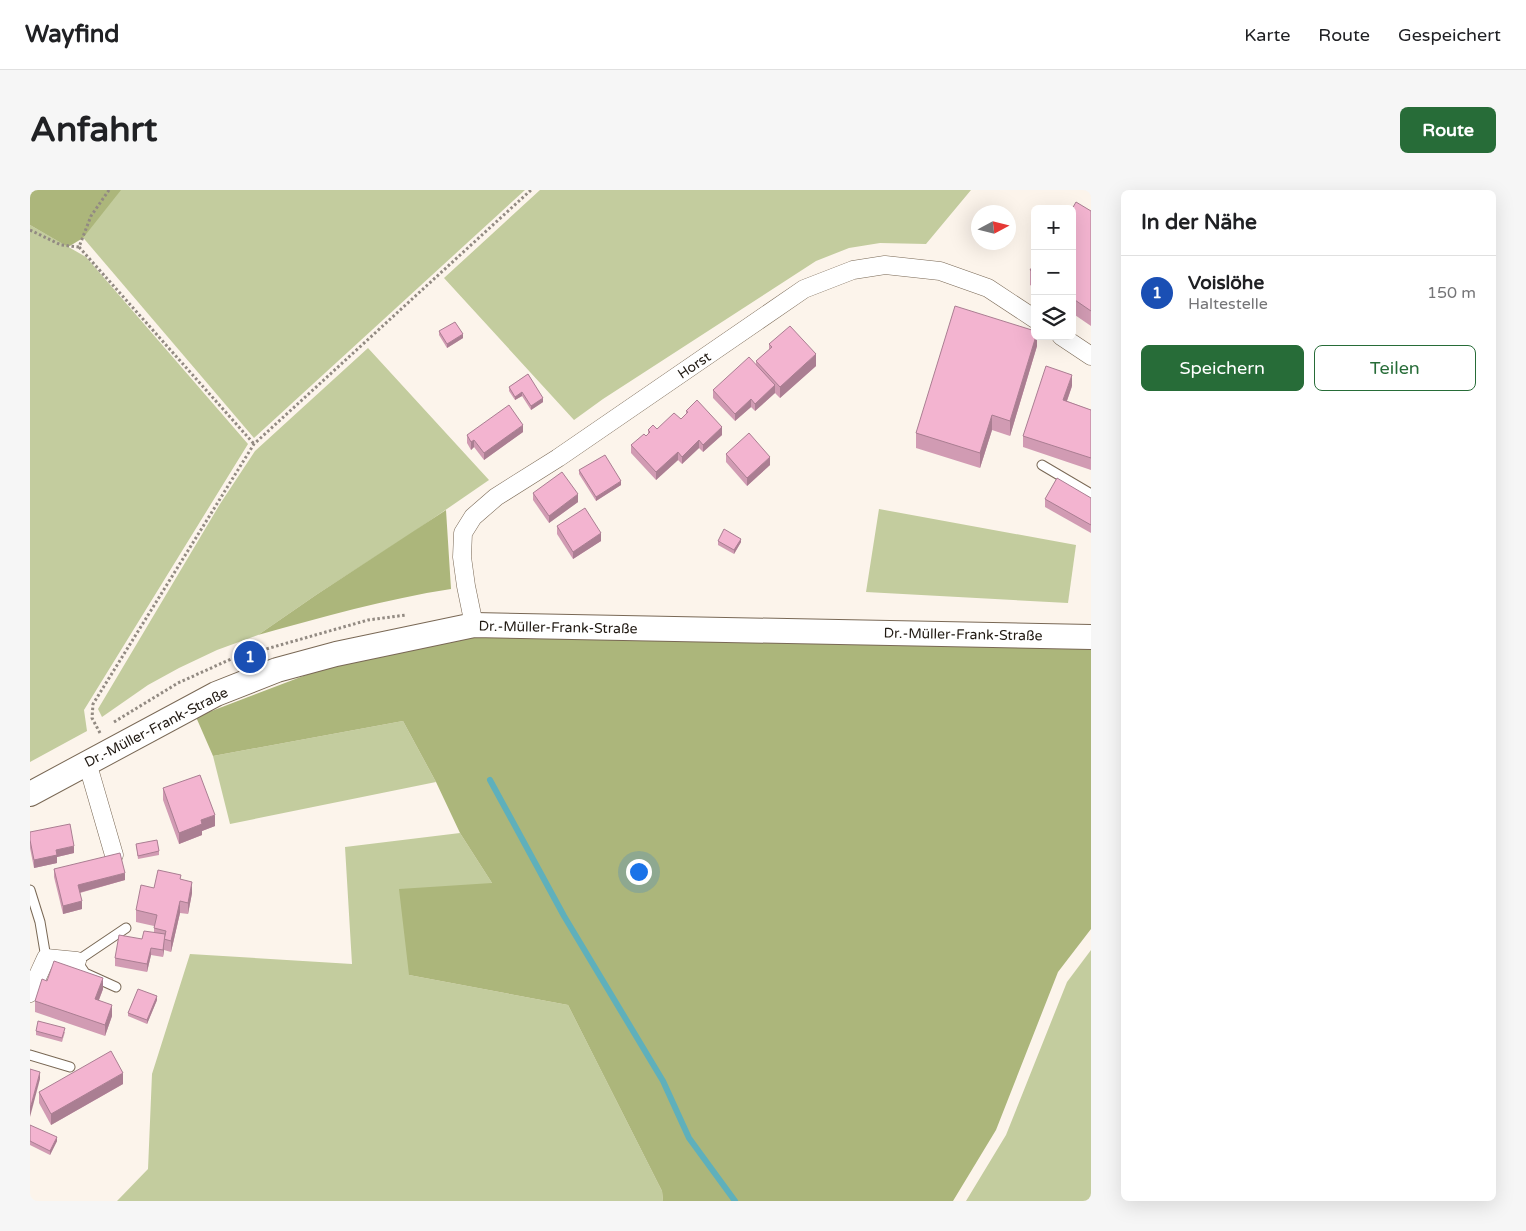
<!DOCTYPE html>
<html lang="de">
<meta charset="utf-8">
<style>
:root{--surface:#fff;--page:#f6f6f6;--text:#202124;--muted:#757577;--line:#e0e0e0;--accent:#276c38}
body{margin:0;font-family:"Varela Round",sans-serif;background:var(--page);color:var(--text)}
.controls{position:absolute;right:15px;top:15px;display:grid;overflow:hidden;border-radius:8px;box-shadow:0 5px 20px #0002}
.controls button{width:45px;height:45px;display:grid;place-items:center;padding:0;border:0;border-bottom:1px solid var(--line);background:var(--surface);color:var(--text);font:25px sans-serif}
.compass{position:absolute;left:941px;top:15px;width:45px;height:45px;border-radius:50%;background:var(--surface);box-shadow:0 5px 20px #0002;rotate:83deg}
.you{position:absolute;left:608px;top:681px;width:18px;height:18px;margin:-12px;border:4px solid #fff;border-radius:50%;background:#1a73e8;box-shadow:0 0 0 8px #1a73e833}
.badge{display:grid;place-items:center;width:32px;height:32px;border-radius:50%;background:var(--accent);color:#fff;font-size:16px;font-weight:700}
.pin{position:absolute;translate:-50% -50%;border:2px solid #fff;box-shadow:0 1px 5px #0006}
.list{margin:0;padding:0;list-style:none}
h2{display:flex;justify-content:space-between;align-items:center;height:65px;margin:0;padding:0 20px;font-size:21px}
h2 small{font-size:16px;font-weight:400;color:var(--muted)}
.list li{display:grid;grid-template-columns:32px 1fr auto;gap:15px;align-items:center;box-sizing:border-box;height:75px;padding:0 20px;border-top:1px solid var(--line)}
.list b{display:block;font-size:19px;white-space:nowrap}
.list p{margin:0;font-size:16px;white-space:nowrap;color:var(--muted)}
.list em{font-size:16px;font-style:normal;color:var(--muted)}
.actions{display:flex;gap:10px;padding:15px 20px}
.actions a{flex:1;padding:11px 0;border:1px solid var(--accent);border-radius:8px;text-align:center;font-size:18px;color:var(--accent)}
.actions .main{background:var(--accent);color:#fff}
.icon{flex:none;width:28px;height:28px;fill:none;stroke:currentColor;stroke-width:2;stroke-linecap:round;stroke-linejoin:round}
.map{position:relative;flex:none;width:1061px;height:1011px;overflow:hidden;border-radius:8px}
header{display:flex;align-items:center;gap:30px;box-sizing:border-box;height:70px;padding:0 25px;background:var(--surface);border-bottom:1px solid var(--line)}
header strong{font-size:24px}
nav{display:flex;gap:28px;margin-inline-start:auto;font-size:18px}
.intro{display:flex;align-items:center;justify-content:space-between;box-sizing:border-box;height:120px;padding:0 30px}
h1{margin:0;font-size:35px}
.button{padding:12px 22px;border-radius:8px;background:var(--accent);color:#fff;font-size:18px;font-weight:700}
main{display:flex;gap:30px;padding:0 30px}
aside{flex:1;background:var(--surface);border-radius:8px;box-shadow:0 5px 20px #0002}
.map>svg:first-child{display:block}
.green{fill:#c3cc9e}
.forest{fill:#acb67b}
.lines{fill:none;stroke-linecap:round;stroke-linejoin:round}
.stream{stroke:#5fb0bb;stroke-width:6}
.lane-casing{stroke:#796855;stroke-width:11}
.street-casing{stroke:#796855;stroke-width:19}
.secondary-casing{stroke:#796855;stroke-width:26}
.path{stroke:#928a82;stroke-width:3;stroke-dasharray:2.5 2.5;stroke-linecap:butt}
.lane{stroke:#fff;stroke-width:9}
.street{stroke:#fff;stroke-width:18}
.secondary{stroke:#fff;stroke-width:24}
.wall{fill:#d19bb3}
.shaded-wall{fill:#aa7e92}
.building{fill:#f3b4d0;stroke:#aa7e92}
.labels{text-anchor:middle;stroke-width:5;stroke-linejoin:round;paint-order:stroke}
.street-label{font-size:14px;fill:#201912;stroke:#fff}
</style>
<header>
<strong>Wayfind</strong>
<nav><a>Karte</a><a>Route</a><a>Gespeichert</a></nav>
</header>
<div class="intro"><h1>Anfahrt</h1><a class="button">Route</a></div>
<main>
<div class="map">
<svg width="1061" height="1011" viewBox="0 0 1061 1011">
<rect width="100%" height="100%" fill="#fcf4eb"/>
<g class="green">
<path d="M87,0H495L224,248L50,44Z"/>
<path d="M510,0H941L896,54L850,53L819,58L786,71L573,209L544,230L414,88Z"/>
<path d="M0,35L56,67L218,254L54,520L57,541L0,572Z"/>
<path d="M338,158L459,290L382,343L286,405L228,445L187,460L149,478L118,495L72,527L68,519L190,314L225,261Z"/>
<path d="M849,319L1046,355L1038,413L836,402Z"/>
<path d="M373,531L406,592L200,634L183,566Z"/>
<path d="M430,643L462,693L379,785L538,815L632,1001L633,1011H87L118,979L122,884L160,764L322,774L315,657Z"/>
<path d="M1061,760V1011H936L976,945L1037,792Z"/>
</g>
<g class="forest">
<path d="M0,0H91L53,48L38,57L0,35Z"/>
<path d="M416,320L421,399C356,409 292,427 228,445L286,405Z"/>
<path d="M448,446L1061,455V739L1028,782L966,940L923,1011H633L632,1001L538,815L379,785L369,699L462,693L430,643L406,592L373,531L183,566L166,527L297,477Z"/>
</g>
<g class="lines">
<path class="stream" d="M460,590L534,726L633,891L659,948L705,1011"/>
<defs>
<g id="lane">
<path d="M1012,275L1061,304"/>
<path d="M0,700L10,732L16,768"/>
<path d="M86,797L55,783L47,771L96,738"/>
<path d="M0,865L40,877"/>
</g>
<g id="street">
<path d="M1031,146L1061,166"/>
<path d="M444,435L436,396L432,367L433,343L443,327L466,307L528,268L774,99L823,80L855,75L910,81L958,98L1005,129"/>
<path d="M57,572L84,665"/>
<path d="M0,803L16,768L47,771"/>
</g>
<path id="secondary" d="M0,604L186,504L247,480L306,464L444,435L1061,447"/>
</defs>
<use href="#lane" class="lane-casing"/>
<use href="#street" class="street-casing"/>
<use href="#secondary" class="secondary-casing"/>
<g class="path">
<path d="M79,0L61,26L49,57L224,254"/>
<path d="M0,40L31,55L49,57"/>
<path d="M84,532L148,493L201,469L338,430L376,425"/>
<path d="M70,543L62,528L63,514L224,254L501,0"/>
</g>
<use href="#lane" class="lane"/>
<use href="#street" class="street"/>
<use href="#secondary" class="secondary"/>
</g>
<g class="wall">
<path d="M1042,19L1061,21V136L1042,123Z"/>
<path d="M1005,73V98L1000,95V80Z"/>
<path d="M409,141L433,148L417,158L409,145Z"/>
<path d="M1007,146V156L980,246L962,240L950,278L886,258V243Z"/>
<path d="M739,154L786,176L750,208L745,203L725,221L721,217L705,231L683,208V200L726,175V171L739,160Z"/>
<path d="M498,184L513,212L501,220L492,206L485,210L479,201V197Z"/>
<path d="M1042,196L1037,211L1061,220V280L993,257V246Z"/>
<path d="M656,221L692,245L673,262L669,258L652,274L648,270L626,290L601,263V255L616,246L618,244V240L627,239L651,229L656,224Z"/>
<path d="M493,242L454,270L444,257L441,260L437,253V245Z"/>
<path d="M696,264L740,275L717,296L696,272Z"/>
<path d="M549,280L591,295L566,311L549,284Z"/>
<path d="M503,303L548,312L519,333L503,310Z"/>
<path d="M1061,308V343L1015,317V309Z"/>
<path d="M527,336L571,351L543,369L527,344Z"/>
<path d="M688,351L711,352L704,364L688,355Z"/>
<path d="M133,598L185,636L172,641V645L149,654L133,610Z"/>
<path d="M0,642L44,663L27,667V673L4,678L0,658Z"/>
<path d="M106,654L129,661V665L108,669Z"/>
<path d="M24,679L95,690L50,703L52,719L33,724L24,687Z"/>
<path d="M151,689L162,703L158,724L150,723L141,762L134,760L133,767L121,765L117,782L85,776V768L112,749L124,743V736L106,732V720L124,698Z"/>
<path d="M17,791L73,799L69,810L82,826L75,846L5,822V811Z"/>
<path d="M127,810L117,834L98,826V823Z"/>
<path d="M6,841L35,842L32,852L6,845Z"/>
<path d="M93,894L21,935L9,913V902Z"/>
<path d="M0,935L27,951L20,965L0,955Z"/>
</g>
<g class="shaded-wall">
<path d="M433,144V148L417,158V154Z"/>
<path d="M1006,146H1007V156L980,246V231Z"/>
<path d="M786,164V176L750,208V197Z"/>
<path d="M1042,185V196L1033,222V210Z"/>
<path d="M745,195V203L725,221V214Z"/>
<path d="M492,202V206L485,210V207Z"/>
<path d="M513,208V212L501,220V216Z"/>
<path d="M721,209V217L705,231V224Z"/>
<path d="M962,225V240L950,278V263Z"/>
<path d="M493,235V242L454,270V263Z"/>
<path d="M692,237V245L673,262V255Z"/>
<path d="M444,250V257L441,260V252Z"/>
<path d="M669,250V258L652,274V267Z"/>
<path d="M648,262V270L626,290V282Z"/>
<path d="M740,267V275L717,296V288Z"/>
<path d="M591,291V295L566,311V307Z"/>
<path d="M548,304V312L519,333V326Z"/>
<path d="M571,343V351L543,369V362Z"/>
<path d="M711,349V352L704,364V360Z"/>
<path d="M185,625V636L172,641V645L149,654V643L171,630Z"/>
<path d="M44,656V663L27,667V673L4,678V670L26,660Z"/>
<path d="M95,683V690L48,703V695Z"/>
<path d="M162,692V703L158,724V713Z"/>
<path d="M52,711V719L33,724V716Z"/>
<path d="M150,711V723L141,762V751Z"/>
<path d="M134,752V760L133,767V760Z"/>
<path d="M121,758V765L117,782V774Z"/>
<path d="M73,788V799L65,820V809Z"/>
<path d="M127,806V810L117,834V830Z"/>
<path d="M82,815V826L75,846V835Z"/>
<path d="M10,882V889L0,927V919Z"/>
<path d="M93,883V894L21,935V924Z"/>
<path d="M27,947V951L20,965V961Z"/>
</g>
<g class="building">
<path d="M1046,12L1061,21V121L1042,108V19Z"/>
<path d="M1005,73V83L1000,80Z"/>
<path d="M925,116L1005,141V146H1006L980,231L962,225L950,263L886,243Z"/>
<path d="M425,132L433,144L417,154L409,141Z"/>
<path d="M760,136L786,164L750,197L726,171L742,157L739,154Z"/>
<path d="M719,167L745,195L725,214L721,209L705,224L683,200Z"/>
<path d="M1016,176L1042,185L1033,210L1061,220V268L993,246Z"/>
<path d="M498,184L513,208L501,216L492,202L485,207L479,197Z"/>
<path d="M667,210L692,237L673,255L669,250L652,267L648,262L626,282L601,255L614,244L616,246L620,242L618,240L623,235L627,239L644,223L651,229L658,222L656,221Z"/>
<path d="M479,215L493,235L454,263L444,250L441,252L437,245Z"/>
<path d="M719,243L740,267L717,288L696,264Z"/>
<path d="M575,265L591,291L566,307L549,280Z"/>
<path d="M532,282L548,304L519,326L503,303Z"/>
<path d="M1027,288L1061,308V335L1015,309Z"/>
<path d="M555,318L571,343L543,362L527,336Z"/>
<path d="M694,339L711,349L704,360L688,351Z"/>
<path d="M170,585L185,625L171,630L172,634L149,643L133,598Z"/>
<path d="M40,634L44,656L26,660L27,665L4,670L0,650V642Z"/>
<path d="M127,650L129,661L108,666L106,654Z"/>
<path d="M90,663L95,683L48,695L52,711L33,716L24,679Z"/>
<path d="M128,680L151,685L150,689L162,692L158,713L150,711L141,751L134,749L136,741L124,738L127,725L106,720L111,695L124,698Z"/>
<path d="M114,741L135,744L133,760L121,758L117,774L85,768L89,745L112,749Z"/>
<path d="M24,771L73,788L65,809L82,815L75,835L5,811L12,789L17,791Z"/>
<path d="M108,799L127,806L117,830L98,823Z"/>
<path d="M8,831L35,838L32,848L6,841Z"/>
<path d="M81,861L93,883L21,924L9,902Z"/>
<path d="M0,879L10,882L0,919Z"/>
<path d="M0,935L27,947L20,961L0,951Z"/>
</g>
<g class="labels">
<g class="street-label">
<text transform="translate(664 175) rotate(-34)" y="5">Horst</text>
<text transform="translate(528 437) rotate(1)" y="5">Dr.-Müller-Frank-Straße</text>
<text transform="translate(933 444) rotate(1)" y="5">Dr.-Müller-Frank-Straße</text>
<text transform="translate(126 537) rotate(-27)" y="5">Dr.-Müller-Frank-Straße</text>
</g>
</g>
</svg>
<div class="controls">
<button>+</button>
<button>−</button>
<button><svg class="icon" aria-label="layers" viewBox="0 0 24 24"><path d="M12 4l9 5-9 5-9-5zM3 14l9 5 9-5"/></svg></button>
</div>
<svg class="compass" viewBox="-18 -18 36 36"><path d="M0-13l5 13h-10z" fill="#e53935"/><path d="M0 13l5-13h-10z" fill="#757577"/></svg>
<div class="you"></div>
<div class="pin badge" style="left:220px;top:467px;background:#1a4fb4">1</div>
</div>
<aside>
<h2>In der Nähe<small></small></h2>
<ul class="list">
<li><span class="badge" style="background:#1a4fb4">1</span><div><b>Voislöhe</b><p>Haltestelle</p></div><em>150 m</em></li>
</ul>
<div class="actions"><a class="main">Speichern</a><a>Teilen</a></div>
</aside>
</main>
